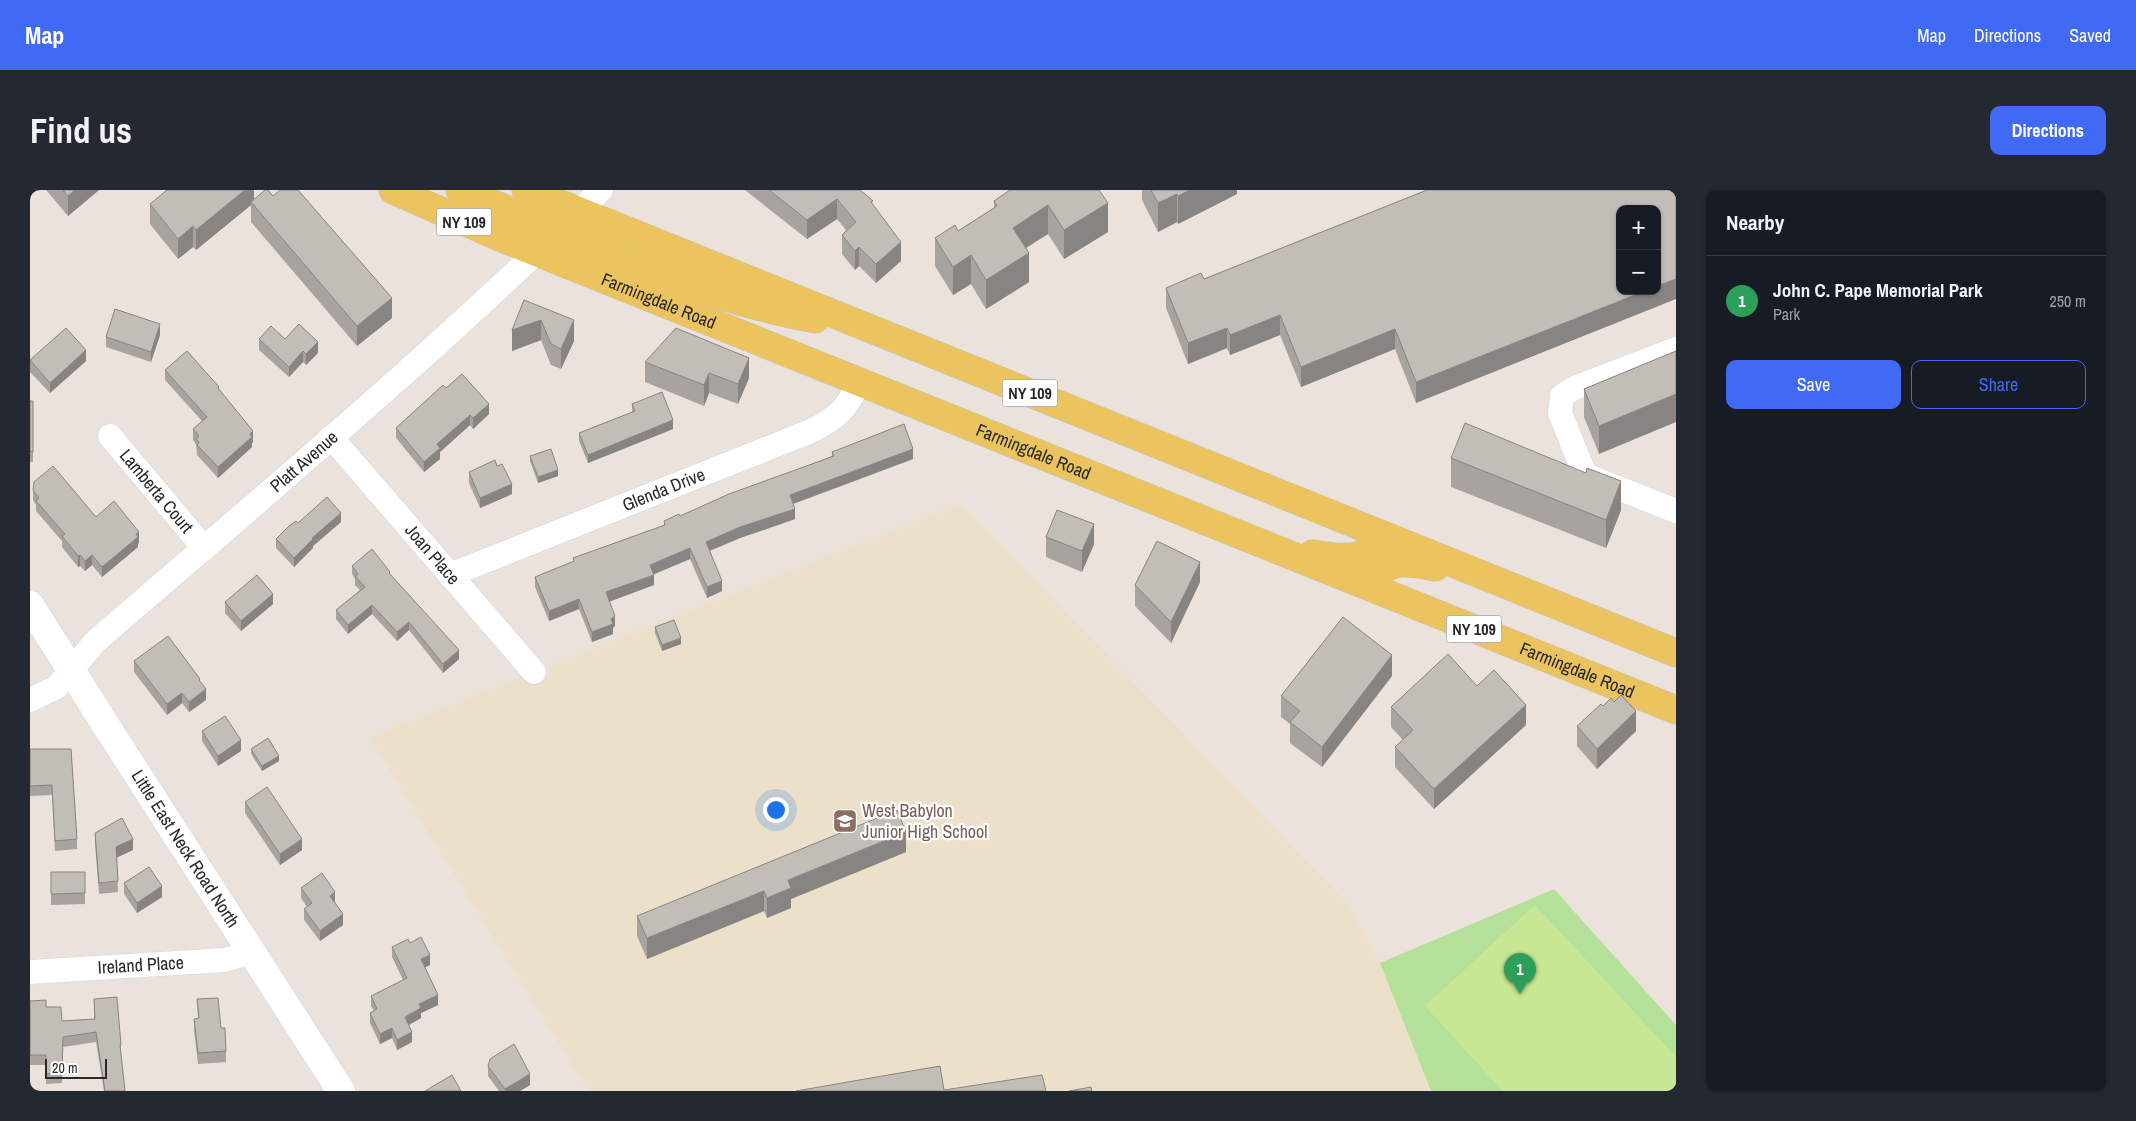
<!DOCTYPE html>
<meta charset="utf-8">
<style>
:root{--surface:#171b24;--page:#242831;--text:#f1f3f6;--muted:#9ea1a6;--line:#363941;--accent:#406af3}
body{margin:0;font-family:"Archivo Narrow",sans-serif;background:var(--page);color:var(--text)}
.controls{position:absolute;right:15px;top:15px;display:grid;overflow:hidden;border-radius:10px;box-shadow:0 1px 4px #0004}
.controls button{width:45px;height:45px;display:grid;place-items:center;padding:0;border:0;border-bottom:1px solid var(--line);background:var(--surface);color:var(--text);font:25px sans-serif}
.scale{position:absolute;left:15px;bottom:12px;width:62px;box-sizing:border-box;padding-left:5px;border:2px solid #292929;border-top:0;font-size:14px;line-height:18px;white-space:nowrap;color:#292929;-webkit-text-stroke:4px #fff;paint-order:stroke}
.you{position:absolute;left:745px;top:619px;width:18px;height:18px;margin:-12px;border:4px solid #fff;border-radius:50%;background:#1a73e8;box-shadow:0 0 0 8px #1a73e833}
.badge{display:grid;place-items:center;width:32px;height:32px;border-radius:50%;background:var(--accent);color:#fff;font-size:16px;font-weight:700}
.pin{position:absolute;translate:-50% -41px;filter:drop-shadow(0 1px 2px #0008)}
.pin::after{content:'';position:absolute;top:26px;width:18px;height:15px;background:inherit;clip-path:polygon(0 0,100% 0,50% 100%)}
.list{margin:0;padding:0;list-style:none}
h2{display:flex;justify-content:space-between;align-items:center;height:65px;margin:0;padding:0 20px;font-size:21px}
h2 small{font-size:16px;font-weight:400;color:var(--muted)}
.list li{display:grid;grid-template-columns:32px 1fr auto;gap:15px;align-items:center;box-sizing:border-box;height:90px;padding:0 20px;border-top:1px solid var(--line)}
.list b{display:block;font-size:19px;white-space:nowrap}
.list p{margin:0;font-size:16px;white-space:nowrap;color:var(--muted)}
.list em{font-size:16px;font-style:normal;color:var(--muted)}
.actions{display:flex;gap:10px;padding:15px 20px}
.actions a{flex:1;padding:11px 0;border:1px solid var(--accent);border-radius:10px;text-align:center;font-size:18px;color:var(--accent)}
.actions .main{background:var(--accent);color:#fff}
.map{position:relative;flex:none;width:1646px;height:901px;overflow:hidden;border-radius:10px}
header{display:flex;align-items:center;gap:30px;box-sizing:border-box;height:70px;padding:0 25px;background:var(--accent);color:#fff}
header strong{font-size:24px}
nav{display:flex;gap:28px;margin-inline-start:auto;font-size:18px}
.intro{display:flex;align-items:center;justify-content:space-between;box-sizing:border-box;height:120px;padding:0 30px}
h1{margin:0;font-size:35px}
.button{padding:12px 22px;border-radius:10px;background:var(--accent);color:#fff;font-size:18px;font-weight:700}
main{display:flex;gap:30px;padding:0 30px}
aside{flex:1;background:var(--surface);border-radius:10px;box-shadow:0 1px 4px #0004}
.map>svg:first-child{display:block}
.education{fill:#ece0cb}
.green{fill:#b5e099}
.pitch{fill:#c8e795}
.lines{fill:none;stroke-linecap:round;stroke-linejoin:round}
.minor-casing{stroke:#d1d5e1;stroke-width:25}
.secondary-casing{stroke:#d1d5e1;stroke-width:29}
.primary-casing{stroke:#c3c3c3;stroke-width:29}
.minor{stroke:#fff;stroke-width:24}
.secondary{stroke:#fff;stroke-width:28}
.primary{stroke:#ebc460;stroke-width:28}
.wall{fill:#a8a39e}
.shaded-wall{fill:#888481}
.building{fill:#c3bdb8;stroke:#888481}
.labels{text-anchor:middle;stroke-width:4.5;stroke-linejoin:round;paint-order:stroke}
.shield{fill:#fff;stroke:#696969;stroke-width:1}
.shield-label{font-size:16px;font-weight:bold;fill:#292929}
.street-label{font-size:18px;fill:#292929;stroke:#fff}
.education-label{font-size:18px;fill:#785e54;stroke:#fff;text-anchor:start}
</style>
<header>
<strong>Map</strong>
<nav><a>Map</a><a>Directions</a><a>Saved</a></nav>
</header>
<div class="intro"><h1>Find us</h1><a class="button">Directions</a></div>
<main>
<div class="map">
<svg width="1646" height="901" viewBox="0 0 1646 901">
<rect width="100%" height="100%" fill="#ebe3db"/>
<path class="education" d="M931,313L1319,715L1350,773L1401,901H558L339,547Z"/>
<path class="green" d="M1524,699L1646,835V901H1401L1350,773Z"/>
<path class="pitch" d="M1505,715L1646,867V901H1473L1395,816Z"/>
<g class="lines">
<defs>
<g id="minor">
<path d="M1646,159L1542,199L1532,206L1530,223L1555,285L1646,321"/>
<path id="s1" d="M80,246L174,358"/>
<path id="s2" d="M301,247L504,482"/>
<path id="s3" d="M420,385L781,241C807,228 817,219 829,192"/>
<path id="s4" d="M0,510L27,497L65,452C236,304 410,159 571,0"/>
<path id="s5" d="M0,782L195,770L222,762"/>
</g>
<g id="secondary">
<path id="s6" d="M0,415L75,534L311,901"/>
</g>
<g id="primary">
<path id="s7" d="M363,0L474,49L1646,520"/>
<path d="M430,0C546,47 660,107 785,129"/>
<path d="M496,0L1646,463"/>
<path d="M1282,364C1314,368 1332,374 1354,346"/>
<path d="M1337,395C1359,368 1372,371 1405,377"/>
</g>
</defs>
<use href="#minor" class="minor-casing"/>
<use href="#secondary" class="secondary-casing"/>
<use href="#primary" class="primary-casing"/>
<use href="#minor" class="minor"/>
<use href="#secondary" class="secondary"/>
<use href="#primary" class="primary"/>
</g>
<g class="wall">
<path d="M16,0H69L38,26Z"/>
<path d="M224,0V10L243,6L362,128L327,156L221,32V15L166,60L163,57L148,69L120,34V14Z"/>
<path d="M715,0H830L843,15L871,71L846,93L829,76L825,80L812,64V45L816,40L807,29L777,49Z"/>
<path d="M1069,0L1078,42L1034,69L1018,44L996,58L999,92L956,119L941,94L923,105L905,76V48L928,41L964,18V11Z"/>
<path d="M1112,0H1207V4L1148,34L1147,32L1128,42L1112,10Z"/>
<path d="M1397,0L1386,213L1365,159L1271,197L1250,145L1200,165L1197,158L1158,174L1136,118V98L1174,89Z"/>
<path d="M494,110L544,151L531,179L521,175L511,150L482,161Z"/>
<path d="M130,145L121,172L76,157V147Z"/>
<path d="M229,149H255L288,163L276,175L273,172L259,187L229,160Z"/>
<path d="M1646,161L1569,264L1554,227V199Z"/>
<path d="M0,170L56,171L20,203L0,182Z"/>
<path d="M615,172L719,188L708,214L679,203L674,216L615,192Z"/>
<path d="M135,180L189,199L223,252L222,253V257L188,288L167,265L166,254L163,250V239L172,231L135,190Z"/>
<path d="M416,198L459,224L443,239L440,235L410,262V269L394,282L366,248V238Z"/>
<rect x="0" y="211" width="3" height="61"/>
<path d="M602,214L643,239L558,273L549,251V243L602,222Z"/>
<path d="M802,262L883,269L763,314L765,329L710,348L680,361L692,401L677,408L660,369L623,384L624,395L579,411L585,436L583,438V444L562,452L549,419L519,431L505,397V387L543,372V368L634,336V331L650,326L802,266Z"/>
<path d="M500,266L528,286L508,293L500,271Z"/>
<path d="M1421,268L1591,320L1576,358L1421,297Z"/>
<path d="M467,276L482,304L450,318L439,293V282Z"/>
<path d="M3,300L66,327L109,352L108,354V357L72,387L62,375L55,381L50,376L48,377L32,357V351L6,321V315L3,310Z"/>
<path d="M311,332L283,356V358L264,377L246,358V349L268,333Z"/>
<path d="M1016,347L1064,354L1052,382L1016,367Z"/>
<path d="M322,376L360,385L429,469L413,483L379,440L367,451L342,424L318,444L306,429V420L330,400L325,395V389L322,384Z"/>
<path d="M1170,392L1141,453L1105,416V395Z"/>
<path d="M195,412L243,414L211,441L195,423Z"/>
<path d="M625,437L651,454L632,461L625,443Z"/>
<path d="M104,471L170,492L176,510L159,522L152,513L137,525L104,482Z"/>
<path d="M1362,486L1292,577L1260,553V534L1251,527V506Z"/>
<path d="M1584,512L1606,541L1567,579L1547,556V536L1573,516Z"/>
<path d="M1361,517L1496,535L1404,619L1365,577V557L1373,550L1361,537Z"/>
<path d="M172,541L211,561L188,576L172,551Z"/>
<path d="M0,559H41L47,649V659L25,661L22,605L0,606Z"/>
<path d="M221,559L249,571L232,581L221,564Z"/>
<path d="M215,612L272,660L250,675L215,623Z"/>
<path d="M65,643L103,660L87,667L88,702L69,704L65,654Z"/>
<path d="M876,662L761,709V718L737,728L734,721L617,769L607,746V726Z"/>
<path d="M21,682H55V714L21,715Z"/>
<path d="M94,693L132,707L107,723L94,704Z"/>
<path d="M271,698L305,712L313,735L290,751L274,730V719L277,717L271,708Z"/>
<path d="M380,753L400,775L395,777L408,815L391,823V828L379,835L382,852L367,860L362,848L350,854L340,833V823L344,821L341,816V806L373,790L362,767V757Z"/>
<path d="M64,809L91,855V865L95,901H74L66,852L33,857L32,893L16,894V875H0V811L16,817L32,831L64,829Z"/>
<path d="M167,809L191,838L196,861V872L168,874L164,840V829L168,828Z"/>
<path d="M458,876L500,895L490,901H469L458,886Z"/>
</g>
<g class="shaded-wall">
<path d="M45,0H69L38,26V6Z"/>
<path d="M215,0H224V12H221V15L166,60V40Z"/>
<path d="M1160,0H1207V4L1148,34V6Z"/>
<path d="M1147,4V32L1128,42V13Z"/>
<path d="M807,9V29L777,49V30Z"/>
<path d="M1078,13V42L1034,69V40Z"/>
<path d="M1018,15V44L983,66V38Z"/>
<path d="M163,36V57L148,69V49Z"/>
<path d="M871,52V71L846,93V74Z"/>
<path d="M829,57V76L825,80V61Z"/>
<path d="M999,63V92L956,119V90Z"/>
<path d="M941,65V94L923,105V77Z"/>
<path d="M1646,89V109L1386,213V192L1615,101H1627V96Z"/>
<path d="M362,108V128L327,156V136Z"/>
<path d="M1250,125V145L1200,165V145Z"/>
<path d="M511,130V150L482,161V140Z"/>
<path d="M544,130V151L531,179V159Z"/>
<path d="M130,134V145L121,172V162Z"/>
<path d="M1197,138V158L1158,174V153Z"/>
<path d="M1365,139V159L1271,197V177Z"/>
<path d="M288,152V163L276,175V164Z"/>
<path d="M56,160V171L20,203V193Z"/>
<path d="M273,161V172L259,187V177Z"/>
<path d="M719,168V188L708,214V194Z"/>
<path d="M679,183V203L674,216V195Z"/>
<path d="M1646,204V232L1569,264V236Z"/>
<path d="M459,214V224L443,239V228Z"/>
<path d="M440,225V235L410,262V269L394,282V272L407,254Z"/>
<path d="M643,230V239L558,273V265Z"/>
<path d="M223,241V252L222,253V257L188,288V277Z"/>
<path d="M883,259V269L760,315V305Z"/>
<path d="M528,280V286L508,293V287Z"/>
<path d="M1591,291V320L1576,358V330Z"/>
<path d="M482,294V304L450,318V308Z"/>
<path d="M765,319V329L710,348L676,362V352L710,337Z"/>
<path d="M311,323V332L283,356V358L264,377V368L282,348Z"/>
<path d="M1064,334V354L1052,382V361Z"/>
<path d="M109,342V352L108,354V357L72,387V377Z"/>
<path d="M660,358V369L620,386V375Z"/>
<path d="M50,365V376L48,377V366Z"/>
<path d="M62,365V375L55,381V371Z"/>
<path d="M1170,372V392L1141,453V432Z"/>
<path d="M624,385V395L576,413V402Z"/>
<path d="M692,391V401L677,408V397Z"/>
<path d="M243,404V414L211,441V431Z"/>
<path d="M549,409V419L519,431V421Z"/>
<path d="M342,415V424L318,444V435Z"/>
<path d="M585,426V436L583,438V444L562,452V442Z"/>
<path d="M379,432V440L367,451V442Z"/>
<path d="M651,448V454L632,461V455Z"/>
<path d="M429,460V469L413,483V474Z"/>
<path d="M1362,465V486L1292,577V557Z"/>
<path d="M176,499V510L159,522V512Z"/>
<path d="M152,503V513L137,525V514Z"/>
<path d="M1496,515V535L1404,619V599Z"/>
<path d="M1606,521V541L1567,579V559Z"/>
<path d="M211,550V561L188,576V566Z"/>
<path d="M249,566V571L232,581V576Z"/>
<path d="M876,642V662L761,709V718L737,728V708L758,690Z"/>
<path d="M103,649V660L86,668V657Z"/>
<path d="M272,649V660L250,675V664Z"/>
<path d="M132,696V707L107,723V713Z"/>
<path d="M734,701V721L617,769V748Z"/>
<path d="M305,702V712L300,716V706Z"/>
<path d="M313,724V735L290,751V741Z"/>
<path d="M400,765V775L391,779V769Z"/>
<path d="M408,805V815L391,823V828L375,837V827L389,814Z"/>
<path d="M362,838V848L350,854V844Z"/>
<path d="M382,842V852L367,860V850Z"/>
<path d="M500,884V895L490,901H475V899Z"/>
</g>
<g class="building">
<path d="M33,0H45L38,6Z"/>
<path d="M137,0H215L166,40L163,36L148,49L120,14Z"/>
<path d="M235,0H238L243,6L250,0H268L362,108L327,136L221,12Z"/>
<path d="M739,0H830L843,11L841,12L871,52L846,74L829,57L825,61L812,45L826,32L807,9L777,30Z"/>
<path d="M980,0H1069L1078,13L1034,40L1018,15L983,38L999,63L956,90L941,65L923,77L905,48L925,35L928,41L967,16L964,11Z"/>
<path d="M1121,0H1160L1148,6L1147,4L1128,13Z"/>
<path d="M1397,0H1646V89L1627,96V19H1590V101H1615L1386,192L1365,139L1271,177L1250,125L1200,145L1197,138L1158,153L1136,98L1171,83L1174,89Z"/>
<path d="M494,110L544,130L531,159L521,154L511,130L482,140Z"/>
<path d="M85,119L130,134L121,162L76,147Z"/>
<path d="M269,134L288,152L276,164L273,161L259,177L229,149L241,136L255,149Z"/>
<path d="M36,138L56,160L20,193L0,170Z"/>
<path d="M646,138L719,168L708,194L679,183L674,195L615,172Z"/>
<path d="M157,161L189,197L188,198L223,241L220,244L222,247L188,277L167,255L169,252L166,249L169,246L163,239L177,227L135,180Z"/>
<path d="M1646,161V204L1569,236L1554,199Z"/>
<path d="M432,184L459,214L443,228L440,225L407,254L410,258L394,272L366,238L413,195L416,198Z"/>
<path d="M632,202L643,230L558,265L549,243L605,221L602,214Z"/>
<path d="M0,211H3V262L0,261Z"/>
<path d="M1435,233L1556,283L1557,278L1591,291L1576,330L1421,268Z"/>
<path d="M874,234L883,259L760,305L765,319L710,337L676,352L692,391L677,397L660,358L620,375L624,385L576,402L585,426L581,429L583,434L562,442L549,409L519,421L505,387L544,371L543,368L635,335L634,331L649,324L650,326L699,304L804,266L802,262Z"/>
<path d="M521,259L528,280L508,287L500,266Z"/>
<path d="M465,270L467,276L472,274L482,294L450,308L439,282Z"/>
<path d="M23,276L66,327L84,311L109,342L106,344L108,347L72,377L62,365L55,371L50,365L48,366L32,346L35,344L6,311L9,308L3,300L4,292Z"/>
<path d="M297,307L311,323L282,348L283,349L264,368L246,349L259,336L266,331L268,333Z"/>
<path d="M1027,320L1064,334L1052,361L1016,347Z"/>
<path d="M1127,351L1170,372L1141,432L1105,395Z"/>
<path d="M342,359L360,382L359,383L429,460L413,474L379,432L367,442L342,415L318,435L306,420L335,397L325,386L328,384L322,376Z"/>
<path d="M227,385L243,404L211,431L195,412Z"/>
<path d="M1313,427L1362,465L1292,557L1260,532L1270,521L1251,506Z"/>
<path d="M644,430L651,448L632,455L625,437Z"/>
<path d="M138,446L170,489L169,490L176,499L159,512L152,503L137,514L104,471Z"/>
<path d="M1418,464L1447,496L1464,480L1496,515L1404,599L1365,557L1383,540L1361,517Z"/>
<path d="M1591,505L1606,521L1567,559L1547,536L1571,514L1573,516L1581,508L1584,512Z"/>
<path d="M195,526L211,550L188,566L172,541Z"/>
<path d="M238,548L249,566L232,576L221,559Z"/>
<path d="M0,559H41L47,649L25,651L22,595L0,596Z"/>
<path d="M237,597L272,649L250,664L215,612Z"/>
<path d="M867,620L876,642L758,690L761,698L737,708L734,701L617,748L607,726Z"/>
<path d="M92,628L103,649L86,657L88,691L69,693L65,643Z"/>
<path d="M119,677L132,696L107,713L94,693Z"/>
<path d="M21,682H55V703L21,704Z"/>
<path d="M292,683L305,702L300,706L313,724L290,741L274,719L282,713L271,698Z"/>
<path d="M391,747L400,765L391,769L408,805L389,814L391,818L375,827L382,842L367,850L362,838L350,844L340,823L347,819L341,806L377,788L362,757L378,749L380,753Z"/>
<path d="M87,807L91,855H90L95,901H75L66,842L33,847L32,883L16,884V865H0V811L16,810V817H31L32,831L65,829L64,809Z"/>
<path d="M188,808L191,838H195L196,861L168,863L164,829L169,828L167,809Z"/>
<path d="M484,854L500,884L475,899L458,876L460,869Z"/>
<path d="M910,876L914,900L1012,885L1016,901H766Z"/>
<path d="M422,885L431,901H395Z"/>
<path d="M1061,897L1062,901H1039Z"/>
</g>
<defs>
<symbol id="school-square" viewBox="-11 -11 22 22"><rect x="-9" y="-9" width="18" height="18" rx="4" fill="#8d6e63" stroke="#fff"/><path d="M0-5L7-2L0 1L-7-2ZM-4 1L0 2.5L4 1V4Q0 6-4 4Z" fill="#fff"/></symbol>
</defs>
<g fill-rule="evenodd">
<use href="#school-square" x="801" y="617" width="28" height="28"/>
</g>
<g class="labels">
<g class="shield">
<rect x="406.5" y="18.5" width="55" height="27" rx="4"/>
<rect x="972.5" y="189.5" width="55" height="27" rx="4"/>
<rect x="1416.5" y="425.5" width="55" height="27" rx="4"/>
</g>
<g class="shield-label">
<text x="434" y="38">NY 109</text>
<text x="1000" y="209">NY 109</text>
<text x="1444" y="445">NY 109</text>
</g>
<g class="street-label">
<text dy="6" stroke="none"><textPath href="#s7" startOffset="288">Farmingdale Road</textPath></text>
<text dy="6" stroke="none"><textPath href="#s7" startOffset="692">Farmingdale Road</textPath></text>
<text dy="6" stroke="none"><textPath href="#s4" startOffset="365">Platt Avenue</textPath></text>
<text dy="6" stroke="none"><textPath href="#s3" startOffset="230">Glenda Drive</textPath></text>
<text dy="6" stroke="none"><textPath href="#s1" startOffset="72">Lamberta Court</textPath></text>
<text dy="6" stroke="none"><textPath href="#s2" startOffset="155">Joan Place</textPath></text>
<text dy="6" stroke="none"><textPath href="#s7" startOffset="1278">Farmingdale Road</textPath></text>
<text dy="6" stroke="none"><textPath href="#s6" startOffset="289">Little East Neck Road North</textPath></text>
<text dy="6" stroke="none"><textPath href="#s5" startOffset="111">Ireland Place</textPath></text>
</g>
<g class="education-label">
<text x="832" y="627">West Babylon<tspan x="832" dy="21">Junior High School</tspan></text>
</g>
</g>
</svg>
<div class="controls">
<button>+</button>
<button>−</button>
</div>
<div class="scale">20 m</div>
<div class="you"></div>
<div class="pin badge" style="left:1490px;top:804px;background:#2e9e5b">1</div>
</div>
<aside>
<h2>Nearby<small></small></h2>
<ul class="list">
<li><span class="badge" style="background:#2e9e5b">1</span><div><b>John C. Pape Memorial Park</b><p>Park</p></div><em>250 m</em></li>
</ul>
<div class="actions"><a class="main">Save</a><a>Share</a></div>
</aside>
</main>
